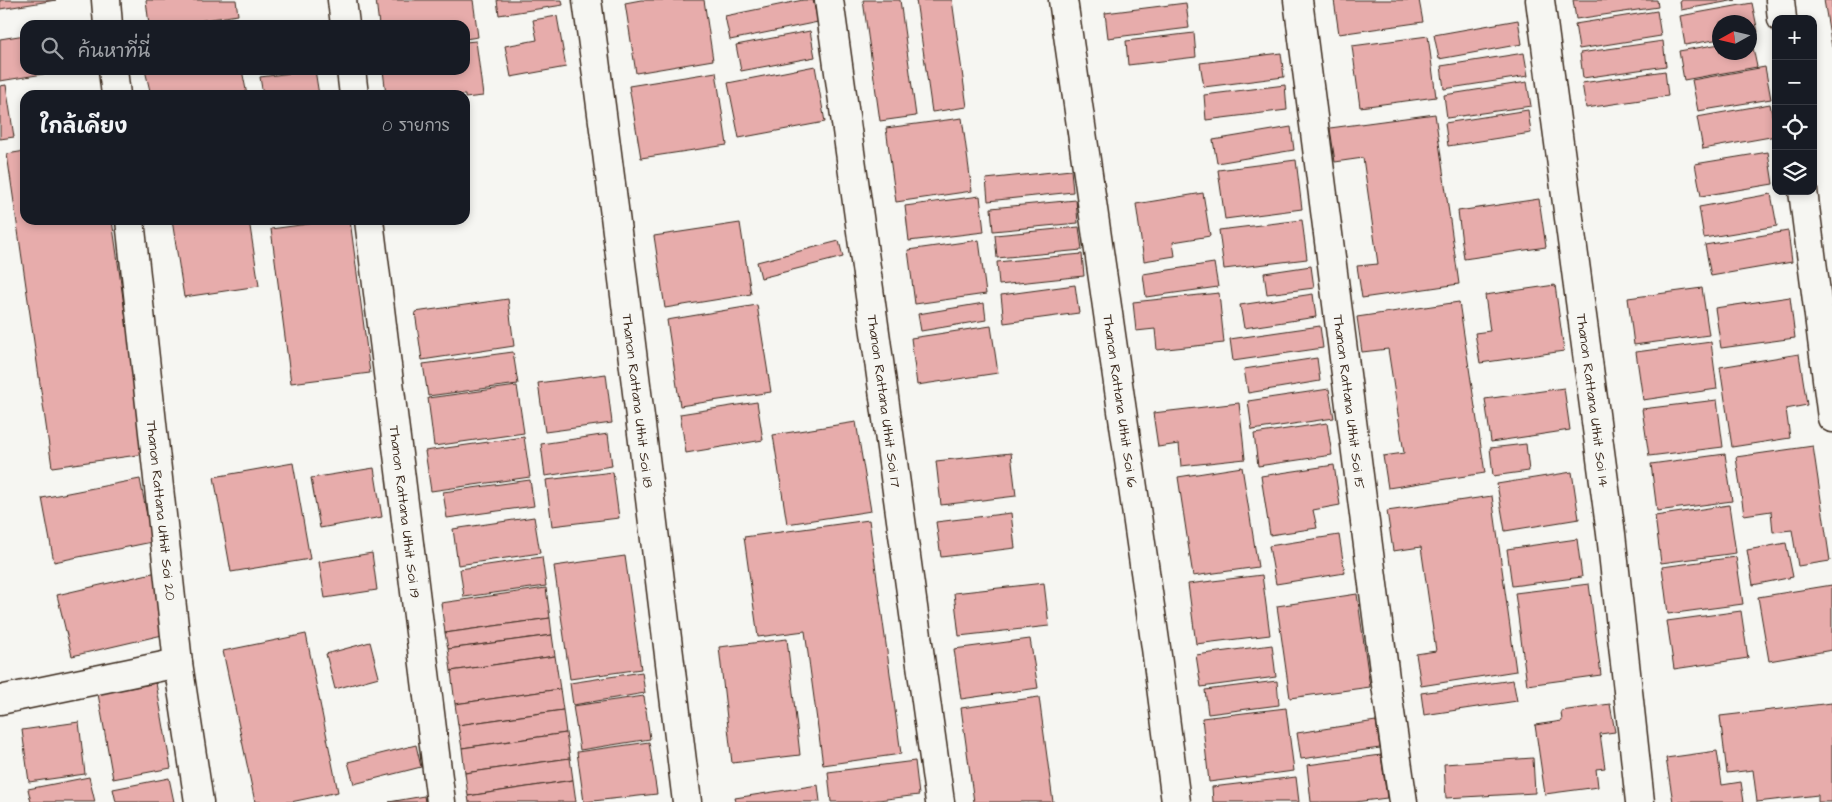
<!DOCTYPE html>
<html lang="th">
<meta charset="utf-8">
<style>
:root{--surface:#171b24;--page:#242831;--text:#f1f3f6;--muted:#9ea1a6;--line:#363941}
body{margin:0;font-family:"Architects Daughter","Playpen Sans Thai",sans-serif;background:var(--page);color:var(--text)}
.controls{position:absolute;right:15px;top:15px;display:grid;overflow:hidden;border-radius:10px;box-shadow:0 2px 8px #0003}
.controls button{width:45px;height:45px;display:grid;place-items:center;padding:0;border:0;border-bottom:1px solid var(--line);background:var(--surface);color:var(--text);font:25px sans-serif}
.compass{position:absolute;left:1712px;top:15px;width:45px;height:45px;border-radius:50%;background:var(--surface);box-shadow:0 2px 8px #0003;rotate:262deg}
.list{margin:0;padding:0;list-style:none}
h2{display:flex;justify-content:space-between;align-items:center;height:65px;margin:0;padding:0 20px;font-size:21px}
h2 small{font-size:16px;font-weight:400;color:var(--muted)}
.icon{flex:none;width:28px;height:28px;fill:none;stroke:currentColor;stroke-width:2;stroke-linecap:round;stroke-linejoin:round}
.map{position:relative;flex:none;width:1832px;height:802px;overflow:hidden}
.search{position:absolute;background:var(--surface);box-shadow:0 2px 8px #0003;left:20px;top:20px;width:450px;height:55px;display:flex;align-items:center;gap:12px;box-sizing:border-box;padding:0 18px;border-radius:15px;color:var(--muted);font-size:19px}
.panel{position:absolute;background:var(--surface);box-shadow:0 2px 8px #0003;left:20px;top:90px;width:450px;height:135px;border-radius:15px}
.map>svg:first-child{display:block}
.building{fill:#e7acab;stroke:#3b2a1e}
.lines{fill:none;stroke-linecap:round;stroke-linejoin:round}
.street-casing{stroke:#3b2a1e;stroke-width:31}
.street{stroke:#f6f6f2;stroke-width:28}
.labels{text-anchor:middle;stroke-width:4;stroke-linejoin:round;paint-order:stroke}
.street-label{font-size:14px;fill:#3b2a1e;stroke:#f6f6f2}
</style>
<div class="map">
<svg width="1832" height="802" viewBox="0 0 1832 802">
<rect width="100%" height="100%" fill="#f6f6f2"/>
<filter id="ink" filterUnits="userSpaceOnUse"><feTurbulence type="fractalNoise" baseFrequency=".02" numOctaves="2"/><feDisplacementMap in="SourceGraphic" scale="10" xChannelSelector="R" yChannelSelector="G"/><feConvolveMatrix kernelMatrix="1 2 1 2 8 2 1 2 1" color-interpolation-filters="sRGB"/></filter>
<g filter="url(#ink)">
<g class="building">
<path d="M0,0H56L0,9Z"/>
<path d="M146,0H236L238,15L171,25H149Z"/>
<path d="M376,0H473L478,37L465,39V25H379Z"/>
<path d="M497,0H562L563,5L499,15Z"/>
<path d="M641,0H704L713,60L636,73L625,3Z"/>
<path d="M803,0H813L818,22L730,40L725,16Z"/>
<path d="M863,0H900L916,116L880,121Z"/>
<path d="M916,0H952L967,107L932,112Z"/>
<path d="M1334,0H1419L1423,22L1339,34Z"/>
<path d="M1573,0H1657L1658,7L1576,19Z"/>
<path d="M1680,0H1736L1681,10Z"/>
<path d="M1824,0H1832V47Z"/>
<path d="M1186,3L1189,28L1108,38L1105,13Z"/>
<path d="M1752,3L1758,32L1750,33V22H1720V39L1685,45L1680,16Z"/>
<path d="M1657,11L1661,36L1579,49L1575,24Z"/>
<path d="M557,16L566,67L511,77L505,46L537,40L533,20Z"/>
<path d="M1518,20L1522,44L1439,59L1434,35Z"/>
<path d="M810,31L815,57L741,71L736,45Z"/>
<path d="M1194,33L1196,57L1128,65L1126,41Z"/>
<path d="M25,35V70H68L0,81V39Z"/>
<path d="M1428,36L1436,97L1360,107L1352,46Z"/>
<path d="M1751,38L1757,67L1684,80L1679,51L1720,44V52H1750V39Z"/>
<path d="M476,41L483,96L465,98V95H386L383,70H465V42Z"/>
<path d="M1663,41L1666,66L1583,78L1580,53Z"/>
<path d="M1281,53L1284,77L1204,87L1200,63Z"/>
<path d="M1524,53L1528,76L1444,89L1441,66Z"/>
<path d="M815,66L825,122L739,138L728,83Z"/>
<path d="M1765,67L1771,99L1698,111L1692,80Z"/>
<path d="M145,70H242L247,95H151Z"/>
<path d="M315,70L319,95H263L260,77Z"/>
<path d="M1665,71L1668,96L1586,108L1582,83Z"/>
<path d="M716,72L727,145L641,158L629,86Z"/>
<path d="M1527,82L1531,106L1447,118L1444,95Z"/>
<path d="M6,85L14,137L0,139V86Z"/>
<path d="M1285,85L1287,110L1206,120L1204,95Z"/>
<path d="M1770,104L1776,136L1703,149L1697,117Z"/>
<path d="M1528,110L1531,133L1448,146L1445,123Z"/>
<path d="M1435,114L1459,284L1362,298L1357,266L1378,264L1363,158L1335,162L1330,128Z"/>
<path d="M962,118L972,191L896,202L886,128Z"/>
<path d="M1291,127L1294,150L1217,163L1213,140Z"/>
<path d="M25,151V220H112L145,454L52,467L7,154Z"/>
<path d="M1768,152L1773,184L1701,196L1695,164Z"/>
<path d="M1296,160L1302,209L1225,219L1218,170Z"/>
<path d="M1071,170L1073,192L988,201L986,179Z"/>
<path d="M1203,193L1210,236L1173,242L1175,256L1144,261L1136,204Z"/>
<path d="M1771,194L1777,226L1704,238L1699,207Z"/>
<path d="M980,196L984,232L909,241L905,206Z"/>
<path d="M1539,199L1546,247L1464,259L1458,211Z"/>
<path d="M1076,200L1078,223L993,231L991,208Z"/>
<path d="M172,220H249L259,286L184,297Z"/>
<path d="M337,220H350L370,373L291,383L271,229Z"/>
<path d="M1302,220L1307,259L1224,269L1219,230Z"/>
<path d="M740,223L751,294L665,308L654,236Z"/>
<path d="M1079,227L1082,250L997,258L995,235Z"/>
<path d="M1788,231L1792,262L1711,276L1705,245Z"/>
<path d="M979,240L986,294L915,304L908,250Z"/>
<path d="M839,241L843,257L761,278L757,262Z"/>
<path d="M1082,254L1084,276L999,285L997,262Z"/>
<path d="M1214,263L1218,287L1146,297L1143,274Z"/>
<path d="M1311,266L1314,288L1267,294L1264,273Z"/>
<path d="M1075,285L1079,313L1004,323L1001,295Z"/>
<path d="M1555,285L1564,351L1480,363L1475,333L1490,331L1485,295Z"/>
<path d="M1702,288L1709,335L1634,345L1628,298Z"/>
<path d="M1219,293L1224,343L1157,350L1155,329L1136,331L1133,302Z"/>
<path d="M1313,294L1316,317L1244,328L1240,305Z"/>
<path d="M1790,297L1795,338L1721,348L1715,308Z"/>
<path d="M508,299L514,346L422,360L415,312Z"/>
<path d="M1459,302L1485,473L1388,488L1383,456L1404,453L1388,349L1362,352L1357,317Z"/>
<path d="M984,303L986,320L921,331L918,314Z"/>
<path d="M757,305L771,392L680,406L667,320Z"/>
<path d="M991,326L998,373L917,385L911,338Z"/>
<path d="M1320,326L1323,348L1233,361L1230,339Z"/>
<path d="M1711,342L1717,389L1643,400L1636,352Z"/>
<path d="M513,352L518,384L428,396L423,364Z"/>
<path d="M1799,354L1807,405L1786,409L1790,438L1732,447L1720,367Z"/>
<path d="M1317,358L1320,381L1248,393L1244,369Z"/>
<path d="M606,374L612,423L545,432L538,383Z"/>
<path d="M517,386L524,433L434,446L428,398Z"/>
<path d="M1564,388L1570,430L1491,442L1485,399Z"/>
<path d="M1329,389L1334,418L1252,430L1248,401Z"/>
<path d="M1717,400L1723,447L1649,456L1642,409Z"/>
<path d="M757,402L763,440L686,453L680,414Z"/>
<path d="M1239,403L1245,459L1181,466L1179,444L1158,447L1153,413Z"/>
<path d="M856,422L871,511L787,524L773,435Z"/>
<path d="M1327,423L1332,455L1258,466L1254,434Z"/>
<path d="M608,434L612,466L545,476L541,444Z"/>
<path d="M524,437L530,477L431,491L425,451Z"/>
<path d="M1526,444L1529,471L1493,476L1490,448Z"/>
<path d="M1813,446L1830,561L1798,566L1792,530L1773,532L1771,511L1744,515L1736,457Z"/>
<path d="M1011,453L1016,496L941,505L936,461Z"/>
<path d="M1725,454L1732,501L1657,511L1651,464Z"/>
<path d="M293,463L310,559L231,572L214,477Z"/>
<path d="M1334,465L1340,505L1313,510L1317,528L1270,535L1261,476Z"/>
<path d="M1242,467L1258,567L1193,576L1178,477Z"/>
<path d="M374,468L382,517L320,528L311,478Z"/>
<path d="M613,472L619,518L552,526L546,480Z"/>
<path d="M1572,472L1579,519L1505,531L1497,484Z"/>
<path d="M140,479L152,542L54,562L42,498Z"/>
<path d="M530,480L534,506L447,518L443,492Z"/>
<path d="M1492,496L1516,671L1421,686L1416,654L1436,651L1421,547L1393,551L1387,511Z"/>
<path d="M1729,505L1736,553L1661,563L1655,516Z"/>
<path d="M1011,513L1015,548L941,557L936,522Z"/>
<path d="M534,517L540,553L458,565L453,529Z"/>
<path d="M869,520L901,754L823,765L805,631L758,637L744,537Z"/>
<path d="M1339,535L1345,573L1276,584L1269,546Z"/>
<path d="M1577,539L1582,577L1512,586L1507,549Z"/>
<path d="M1786,543L1793,577L1753,585L1747,550Z"/>
<path d="M372,553L377,590L325,598L319,562Z"/>
<path d="M625,556L641,669L570,679L554,566Z"/>
<path d="M542,557L546,586L464,597L460,569Z"/>
<path d="M1736,557L1743,604L1668,614L1662,567Z"/>
<path d="M157,572L171,633L72,656L57,595Z"/>
<path d="M1262,575L1270,635L1196,644L1188,584Z"/>
<path d="M1044,583L1049,626L959,636L954,593Z"/>
<path d="M1589,584L1601,675L1527,685L1515,593Z"/>
<path d="M1832,585V650L1769,661L1758,597Z"/>
<path d="M546,588L550,618L445,633L441,603Z"/>
<path d="M1357,594L1370,687L1290,698L1277,606Z"/>
<path d="M1741,611L1748,658L1674,669L1667,621Z"/>
<path d="M550,618L552,635L448,649L445,633Z"/>
<path d="M306,634L338,792L291,802H255L223,651Z"/>
<path d="M552,635L555,656L451,671L448,649Z"/>
<path d="M787,639L800,755L732,763L719,647Z"/>
<path d="M1030,639L1038,688L961,699L954,649Z"/>
<path d="M370,642L379,677L335,689L326,654Z"/>
<path d="M1272,645L1276,677L1201,687L1196,655Z"/>
<path d="M555,656L560,689L455,704L451,671Z"/>
<path d="M642,672L645,693L573,705L570,683Z"/>
<path d="M1513,680L1517,701L1424,715L1421,693Z"/>
<path d="M1277,681L1279,705L1208,714L1205,690Z"/>
<path d="M156,683L171,768L113,779L98,694Z"/>
<path d="M560,689L563,710L458,725L455,704Z"/>
<path d="M644,696L650,739L580,750L573,706Z"/>
<path d="M1039,697L1053,802H974L961,708Z"/>
<path d="M1832,703V802H1818V795L1757,802L1753,770L1727,773L1720,716Z"/>
<path d="M1610,704L1615,732L1600,734L1605,768L1596,769L1598,787L1545,794L1535,725L1562,721L1561,711Z"/>
<path d="M1286,708L1294,771L1209,782L1202,718Z"/>
<path d="M563,710L566,733L462,748L458,725Z"/>
<path d="M1376,721L1380,748L1301,759L1297,733Z"/>
<path d="M79,722L85,774L29,782L22,730Z"/>
<path d="M566,733L570,758L465,773L462,748Z"/>
<path d="M649,742L657,794L584,802L577,752Z"/>
<path d="M416,745L421,767L354,784L348,762Z"/>
<path d="M1717,751L1722,785L1741,782L1744,802H1673L1666,758Z"/>
<path d="M1381,755L1387,798L1355,802H1311L1307,765Z"/>
<path d="M570,758L573,780L468,796L465,773Z"/>
<path d="M1533,758L1535,793L1446,798L1444,764Z"/>
<path d="M915,761L919,795L862,802H831L828,772Z"/>
<path d="M89,777L95,802H31L28,789Z"/>
<path d="M1296,777L1299,802H1213L1212,787Z"/>
<path d="M169,778L174,802H116L113,789Z"/>
<path d="M573,780L576,802H469L468,796Z"/>
<path d="M818,785L820,802H736L735,798Z"/>
<path d="M424,796L425,802H389Z"/>
</g>
<g class="lines">
<defs>
<g id="street">
<path d="M106,0L108,25"/>
<path d="M342,0L345,25"/>
<path id="s1" d="M587,0C623,267 654,535 687,802"/>
<path id="s2" d="M829,0L940,802"/>
<path id="s3" d="M1063,0L1156,648L1176,802"/>
<path id="s4" d="M1298,0L1385,678L1403,802"/>
<path id="s5" d="M1540,0L1611,534L1640,802"/>
<path d="M1780,0L1782,19"/>
<path d="M113,70L116,95"/>
<path d="M351,70L354,95"/>
<path d="M1803,191L1832,418"/>
<path id="s6" d="M130,220L178,663L199,802"/>
<path id="s7" d="M369,220L441,802"/>
<path d="M0,700L178,663"/>
</g>
</defs>
<use href="#street" class="street-casing"/>
<use href="#street" class="street"/>
</g>
</g>
<g class="labels">
<g class="street-label">
<text dy="5" stroke="none"><textPath href="#s1" startOffset="404">Thanon Rattana Uthit Soi 18</textPath></text>
<text dy="5" stroke="none"><textPath href="#s2" startOffset="405">Thanon Rattana Uthit Soi 17</textPath></text>
<text dy="5" stroke="none"><textPath href="#s3" startOffset="405">Thanon Rattana Uthit Soi 16</textPath></text>
<text dy="5" stroke="none"><textPath href="#s4" startOffset="405">Thanon Rattana Uthit Soi 15</textPath></text>
<text dy="5" stroke="none"><textPath href="#s5" startOffset="404">Thanon Rattana Uthit Soi 14</textPath></text>
<text dy="5" stroke="none"><textPath href="#s6" startOffset="292">Thanon Rattana Uthit Soi 20</textPath></text>
<text dy="5" stroke="none"><textPath href="#s7" startOffset="294">Thanon Rattana Uthit Soi 19</textPath></text>
</g>
</g>
</svg>
<div class="controls">
<button>+</button>
<button>−</button>
<button><svg class="icon" aria-label="locate" viewBox="0 0 24 24"><circle cx="12" cy="12" r="6"/><path d="M12 2v4M12 18v4M2 12h4M18 12h4"/></svg></button>
<button><svg class="icon" aria-label="layers" viewBox="0 0 24 24"><path d="M12 4l9 5-9 5-9-5zM3 14l9 5 9-5"/></svg></button>
</div>
<svg class="compass" viewBox="-18 -18 36 36"><path d="M0-13l5 13h-10z" fill="#e53935"/><path d="M0 13l5-13h-10z" fill="#9ea1a6"/></svg>
<div class="search"><svg class="icon" aria-label="search" viewBox="0 0 24 24"><circle cx="10" cy="10" r="6"/><path d="M15 15l6 6"/></svg>ค้นหาที่นี่</div>
<section class="panel">
<h2>ใกล้เคียง<small>0 รายการ</small></h2>
<ul class="list">
</ul>
</section>
</div>
